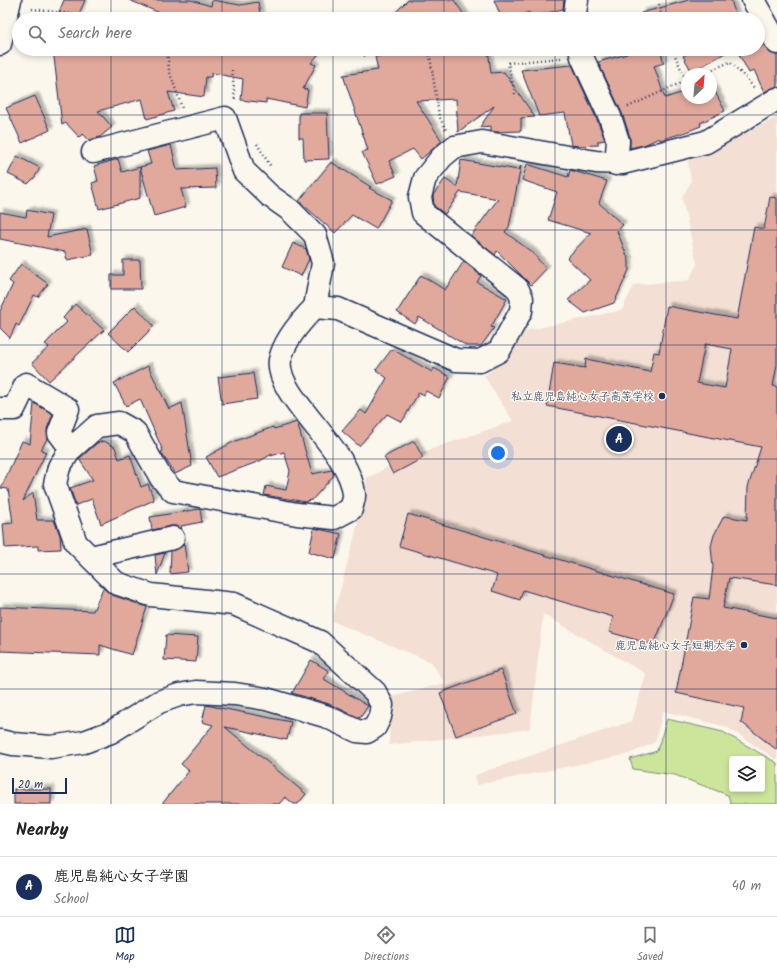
<!DOCTYPE html>
<meta charset="utf-8">
<style>
:root{--surface:#fff;--page:#f6f6f6;--text:#222;--muted:#767676;--line:#e0e0e0;--accent:#1b2f5e}
body{margin:0;font-family:Kalam,"Klee One",sans-serif;background:var(--page);color:var(--text)}
.controls{position:absolute;right:12px;bottom:12px;display:grid;overflow:hidden;border-radius:4px;box-shadow:0 2px 6px #0003}
.controls button{width:36px;height:36px;display:grid;place-items:center;padding:0;border:0;border-bottom:1px solid var(--line);background:var(--surface);color:var(--text);font:20px sans-serif}
.compass{position:absolute;left:681px;top:68px;width:36px;height:36px;border-radius:50%;background:var(--surface);box-shadow:0 2px 6px #0003;rotate:26deg}
.scale{position:absolute;left:12px;bottom:10px;width:55px;box-sizing:border-box;padding-left:4px;border:2px solid #1b2f5e;border-top:0;font-size:11px;line-height:14px;white-space:nowrap;color:#1b2f5e;-webkit-text-stroke:3px #fbf7ec;paint-order:stroke}
.you{position:absolute;left:498px;top:453px;width:14px;height:14px;margin:-10px;border:3px solid #fff;border-radius:50%;background:#1a73e8;box-shadow:0 0 0 6px #1a73e833}
.badge{display:grid;place-items:center;width:26px;height:26px;border-radius:50%;background:var(--accent);color:#fff;font-size:13px;font-weight:700}
.pin{position:absolute;translate:-50% -50%;border:2px solid #fff;box-shadow:0 1px 4px #0006}
.list{margin:0;padding:0;list-style:none}
h2{display:flex;justify-content:space-between;align-items:center;height:52px;margin:0;padding:0 16px;font-size:17px}
h2 small{font-size:13px;font-weight:400;color:var(--muted)}
.list li{display:grid;grid-template-columns:26px 1fr auto;gap:12px;align-items:center;box-sizing:border-box;height:60px;padding:0 16px;border-top:1px solid var(--line)}
.list b{display:block;font-size:15px;white-space:nowrap}
.list p{margin:0;font-size:13px;white-space:nowrap;color:var(--muted)}
.list em{font-size:13px;font-style:normal;color:var(--muted)}
.icon{flex:none;width:22px;height:22px;fill:none;stroke:currentColor;stroke-width:2;stroke-linecap:round;stroke-linejoin:round}
.map{position:relative;flex:none;width:777px;height:804px;overflow:hidden}
.search{position:absolute;background:var(--surface);box-shadow:0 2px 6px #0003;left:12px;right:12px;top:12px;height:44px;display:flex;align-items:center;gap:10px;box-sizing:border-box;padding:0 14px;border-radius:22px;color:var(--muted);font-size:15px}
.sheet{height:112px;background:var(--surface)}
nav{display:flex;justify-content:space-around;align-items:center;box-sizing:border-box;height:56px;border-top:1px solid var(--line);background:var(--surface);font-size:11px;color:var(--muted)}
nav a{display:grid;justify-items:center;gap:2px}
nav .on{color:var(--accent)}
.map>svg:first-child{display:block}
.built{fill:#f3dfd4}
.green{fill:#cde59b;stroke:#748a7c;fill-rule:evenodd}
.building{fill:#e1a89c;stroke:#1b2f5e;fill-rule:evenodd;filter:url(#shadow)}
.lines{fill:none;stroke-linecap:round;stroke-linejoin:round}
.minor-casing{stroke:#1b2f5e;stroke-width:25}
.path{stroke:#1b2f5e;stroke-width:2.5;stroke-dasharray:1 3;stroke-linecap:butt}
.minor{stroke:#fbf7ec;stroke-width:22}
.grid{fill:none;stroke:#1b2f5e;stroke-width:1;stroke-opacity:0.55}
.poi-dot{fill:#1b2f5e;stroke:#fbf7ec;stroke-width:1.5}
.labels{text-anchor:middle;stroke-width:3;stroke-linejoin:round;paint-order:stroke}
.poi-label{font-size:11px;fill:#1b2f5e;stroke:#fbf7ec;text-anchor:end}
</style>
<div class="map">
<svg width="777" height="804" viewBox="0 0 777 804">
<defs>
<filter id="shadow"><feDropShadow dx="3.5" dy="-3.5" stdDeviation="1" flood-color="#0004"/></filter>
</defs>
<rect width="100%" height="100%" fill="#fbf7ec"/>
<filter id="ink" filterUnits="userSpaceOnUse"><feTurbulence type="fractalNoise" baseFrequency=".025" numOctaves="2"/><feDisplacementMap in="SourceGraphic" scale="8" xChannelSelector="R" yChannelSelector="G"/><feConvolveMatrix kernelMatrix="1 2 1 2 8 2 1 2 1" color-interpolation-filters="sRGB"/></filter>
<g filter="url(#ink)">
<path class="built" d="M777,117V760L727,727L663,711L655,742L629,754L477,785L475,775L632,721L646,674L543,614L530,729L389,745L391,697L445,683L431,662L332,621L356,531L367,478L409,457L513,421L484,376L507,358L524,331L622,310L634,285L689,280L697,264L682,198L691,182L688,161Z"/>
<path class="green" d="M667,719L723,732L777,763V804H731L728,795L675,775L633,769L630,759L657,751ZM732,759H762V789H732Z"/>
<g class="building">
<path d="M64,0H85L77,19H56Z"/>
<path d="M129,0H191L211,6L212,0L240,5L258,2L261,19H174Z"/>
<path d="M408,0H454L467,19H389Z"/>
<path d="M494,0H564L563,9L530,17L529,12L512,19H502Z"/>
<path d="M689,0H731L737,19H642L641,13Z"/>
<path d="M764,45L770,53L777,55V86L764,92L754,70L749,73L736,49H758Z"/>
<path d="M53,49H323L311,63L316,65L303,89L308,90L305,107L266,99V103L241,100L243,79L212,73L211,77H206L204,97L168,92L174,111L147,119L142,99L98,111L112,127L100,137L89,140L83,134L79,137L66,123L62,125Z"/>
<path d="M419,49H488L491,73L504,72L535,117L521,118V131L495,132L491,131V126L480,127L494,106L458,132L456,99L416,101L442,141L421,159L413,149L389,161L396,176L377,184L362,152L368,150L343,75L378,70L375,57L392,53V56Z"/>
<path d="M626,49H660L664,63L654,66L665,98L687,91V98H711V84L725,111L700,123L701,126L686,132L660,140L659,138L644,145L630,148V137L622,113L598,62L627,54Z"/>
<path d="M696,49H732L692,72L683,56Z"/>
<path d="M572,65L598,122L605,140L598,141V145L579,146L571,145L565,113L539,116L521,70Z"/>
<path d="M35,96L50,130L22,143L6,108Z"/>
<path d="M299,113H327L329,159L304,160L303,138H299Z"/>
<path d="M171,145L177,170L215,168L216,188L181,189L186,207L154,216L140,167L151,164L147,151Z"/>
<path d="M17,156L40,168L35,177L28,184L8,174Z"/>
<path d="M118,159L122,172L140,167V198L99,209L92,183L98,181L94,166Z"/>
<path d="M461,160L518,170L521,166L509,227L505,232L533,253L546,269L531,285L497,251L495,255L471,236L498,199L460,192L445,214L434,206L433,195L445,179L457,187Z"/>
<path d="M331,162L371,187L369,188L392,200L376,229L352,215L335,233L299,201Z"/>
<path d="M527,164L568,177L570,170L607,181L599,203L623,225L617,231L629,261V270L614,303L585,313L568,300L590,280L567,258L591,233L548,220L557,192L522,180Z"/>
<path d="M770,197L777,198V365L773,386L777,387V585L729,578L723,608L777,618V750L741,722L744,708L676,693L694,597L709,599L713,567L711,546L714,535L724,516L747,520L748,487L761,447L547,406L554,363L585,368L586,359L650,372L654,352L659,353L667,306L737,319L754,227L764,229ZM705,344L732,349L725,388L697,383Z"/>
<path d="M27,210L51,215L47,237L87,229L93,255L67,260L65,252L0,239V212L26,217Z"/>
<path d="M293,243L306,249L309,259L301,276L282,267Z"/>
<path d="M123,260H140L141,289H111V275H123Z"/>
<path d="M464,261L481,276L477,282L507,299L491,327L494,328L481,346H467L419,317L415,324L397,312L421,275L445,290Z"/>
<path d="M21,264L48,284L38,297L34,295L19,326L16,324L10,338L0,328V311L13,284L9,281Z"/>
<path d="M75,304L104,330L49,381L32,363L49,347L45,344L67,322L63,318Z"/>
<path d="M135,306L154,326L128,352L108,333Z"/>
<path d="M392,349L432,372L434,368L450,377L439,398L426,391L424,395L419,392L402,422L387,414L359,446L342,431L361,410L366,414L387,378L376,370Z"/>
<path d="M148,366L169,409L182,403L192,466L175,474L162,454L161,452L163,451L140,399L126,406L114,383Z"/>
<path d="M253,373L257,399L222,404L218,377Z"/>
<path d="M34,403L53,414L47,429L48,437L41,450L46,452L23,501L33,493L37,520H54L60,535L61,549L38,550V546L5,548L3,524L13,523L8,489L1,488L22,441L30,444Z"/>
<path d="M297,422L312,474L332,470L334,475L312,500L307,501L306,502L264,495L266,486L286,490L290,471L284,452L271,456L272,454L260,461L217,477L206,457L233,442L273,427L274,429Z"/>
<path d="M104,441L115,447L119,459L130,455L141,487L148,484L154,500L101,524L92,499L76,505L70,488L93,480L79,459L97,443Z"/>
<path d="M414,441L423,458L393,474L384,457Z"/>
<path d="M200,509L202,522L181,526L182,529L176,526H171L152,530L150,517Z"/>
<path d="M408,514L674,594L654,645L609,632L613,617L523,590L520,600L492,591L497,575L399,546Z"/>
<path d="M314,528L341,534L335,559L309,552Z"/>
<path d="M184,544L188,572L170,574L171,551L181,547Z"/>
<path d="M165,553L157,575L155,555Z"/>
<path d="M103,588L112,595L147,607L132,655L100,645V655L0,651V607L93,611Z"/>
<path d="M166,635L198,637L196,662L164,660Z"/>
<path d="M311,660L329,671L324,679L368,706L360,718L329,704L292,693Z"/>
<path d="M501,670L517,714L456,736L440,693Z"/>
<path d="M206,705L291,722L287,740L225,727L306,794L298,804H294L285,797L279,804H162L189,771L181,764L213,725L202,722Z"/>
<rect x="14" y="789" width="37" height="15"/>
</g>
<g class="lines">
<defs>
<g id="minor">
<path d="M753,0L777,43"/>
<path d="M574,19L577,0"/>
<path d="M0,44L10,0"/>
<path d="M580,49L582,57L610,117L618,141L616,164"/>
<path d="M93,152L225,118L244,171L270,196L290,210L315,235L323,263L315,307"/>
<path d="M0,409H14L26,384L68,409L59,433L71,449"/>
<path d="M91,557L173,538"/>
<path d="M0,741L13,744L51,747L84,742L111,732L159,702L179,695L196,692L235,694L266,699L325,716L357,731L367,732L375,727L380,717L382,705L375,692L320,642L234,604L151,595L116,583L76,543L55,484L59,467L71,449L97,426L119,423L135,432L161,478L173,491L297,514L334,518L351,509C352,504 355,498 354,494C350,448 274,396 280,360C284,340 301,321 315,307L338,309L456,360L480,361L499,351L521,311L522,298L517,288L423,213L420,197L425,178L442,157L454,147L482,142L596,162L622,163L706,142L777,99"/>
</g>
</defs>
<use href="#minor" class="minor-casing"/>
<g class="path">
<path d="M659,4L662,19"/>
<path d="M32,9L110,19"/>
<path d="M167,49L169,70L182,108"/>
<path d="M424,49L430,56L439,116L446,130"/>
<path d="M672,49L686,80"/>
<path d="M364,56L378,49"/>
<path d="M232,70L235,101"/>
<path d="M702,74L730,62L746,78L755,89"/>
<path d="M515,94L508,63L561,58"/>
<path d="M628,107L687,80"/>
<path d="M257,144L271,167"/>
</g>
<use href="#minor" class="minor"/>
</g>
</g>
<path class="grid" d="M111,0V19M222,0V19M333,0V19M444,0V19M555,0V19M666,0V19M111,49V804M222,49V804M333,49V804M444,49V804M555,49V804M666,49V804M0,115H777M0,230H777M0,345H777M0,459H777M0,574H777M0,689H777"/>
<g class="poi-dot">
<circle cx="662" cy="396" r="4"/>
<circle cx="744" cy="645" r="4"/>
</g>
<g class="labels">
<g class="poi-label">
<text x="654" y="400">私立鹿児島純心女子高等学校</text>
<text x="736" y="649">鹿児島純心女子短期大学</text>
</g>
</g>
</svg>
<div class="controls">
<button><svg class="icon" aria-label="layers" viewBox="0 0 24 24"><path d="M12 4l9 5-9 5-9-5zM3 14l9 5 9-5"/></svg></button>
</div>
<svg class="compass" viewBox="-18 -18 36 36"><path d="M0-13l5 13h-10z" fill="#e53935"/><path d="M0 13l5-13h-10z" fill="#767676"/></svg>
<div class="scale">20 m</div>
<div class="you"></div>
<div class="pin badge" style="left:619px;top:439px">A</div>
<div class="search"><svg class="icon" aria-label="search" viewBox="0 0 24 24"><circle cx="10" cy="10" r="6"/><path d="M15 15l6 6"/></svg>Search here</div>
</div>
<section class="sheet">
<h2>Nearby<small></small></h2>
<ul class="list">
<li><span class="badge">A</span><div><b>鹿児島純心女子学園</b><p>School</p></div><em>40 m</em></li>
</ul>
</section>
<nav>
<a class="on"><svg class="icon" aria-label="map" viewBox="0 0 24 24"><path d="M3 6l6-2 6 2 6-2v14l-6 2-6-2-6 2zM9 4v14M15 6v14"/></svg>Map</a>
<a><svg class="icon" aria-label="directions" viewBox="0 0 24 24"><path d="M12 3l9 9-9 9-9-9zM9 14v-3h6M13 9l2 2-2 2"/></svg>Directions</a>
<a><svg class="icon" aria-label="saved" viewBox="0 0 24 24"><path d="M7 4h10v16l-5-4-5 4z"/></svg>Saved</a>
</nav>
